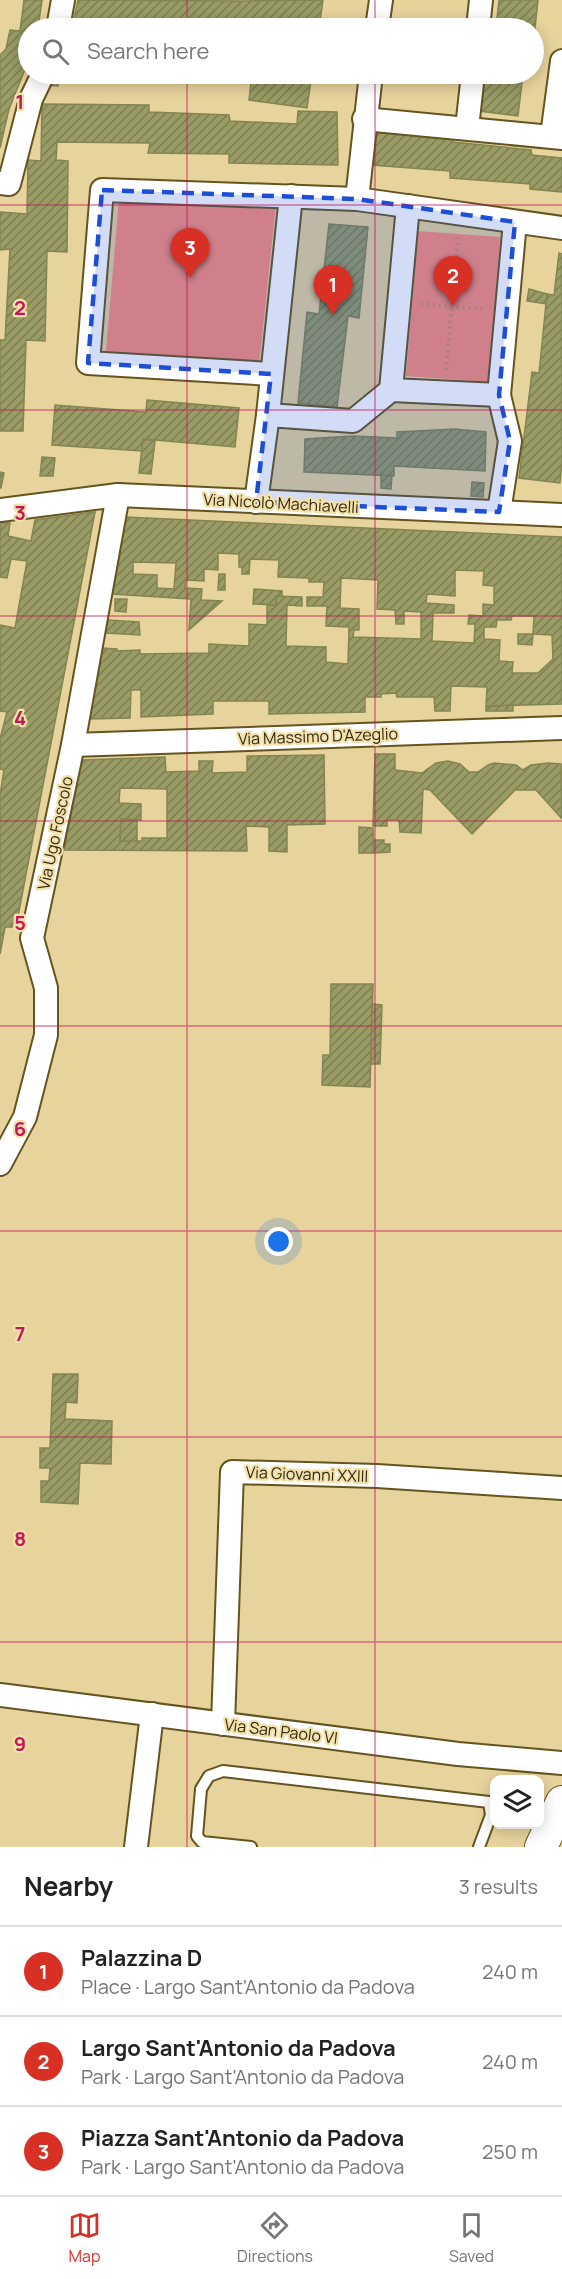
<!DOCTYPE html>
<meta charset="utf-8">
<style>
:root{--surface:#fff;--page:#f6f6f6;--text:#222;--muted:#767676;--line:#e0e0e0;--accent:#d93025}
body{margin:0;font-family:Manrope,sans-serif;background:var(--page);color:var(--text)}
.controls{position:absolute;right:18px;bottom:18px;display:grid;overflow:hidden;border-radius:12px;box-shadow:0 3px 15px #0003}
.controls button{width:54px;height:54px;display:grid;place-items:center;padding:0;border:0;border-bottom:2px solid var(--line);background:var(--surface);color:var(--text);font:30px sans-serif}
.you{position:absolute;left:279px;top:1242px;width:21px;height:21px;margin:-15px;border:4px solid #fff;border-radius:50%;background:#1a73e8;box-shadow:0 0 0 9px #1a73e833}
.badge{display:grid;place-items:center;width:39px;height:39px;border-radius:50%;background:var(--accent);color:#fff;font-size:20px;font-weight:700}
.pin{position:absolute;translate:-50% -50px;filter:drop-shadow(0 2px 3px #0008)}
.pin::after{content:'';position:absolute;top:32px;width:21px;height:18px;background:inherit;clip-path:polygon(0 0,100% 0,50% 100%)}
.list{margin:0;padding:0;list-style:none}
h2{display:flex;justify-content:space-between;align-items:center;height:78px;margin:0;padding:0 24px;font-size:26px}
h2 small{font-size:20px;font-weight:400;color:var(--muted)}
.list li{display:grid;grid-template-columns:39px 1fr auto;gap:18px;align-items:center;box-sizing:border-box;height:90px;padding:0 24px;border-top:2px solid var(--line)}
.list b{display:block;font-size:22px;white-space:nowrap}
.list p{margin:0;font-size:20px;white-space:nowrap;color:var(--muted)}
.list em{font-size:20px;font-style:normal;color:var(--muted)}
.icon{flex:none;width:33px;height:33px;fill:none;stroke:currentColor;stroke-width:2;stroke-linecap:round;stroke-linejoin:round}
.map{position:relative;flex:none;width:562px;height:1847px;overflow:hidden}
.search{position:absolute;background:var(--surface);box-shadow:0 3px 15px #0003;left:18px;right:18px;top:18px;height:66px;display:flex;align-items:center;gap:15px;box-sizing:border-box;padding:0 21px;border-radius:33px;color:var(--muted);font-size:22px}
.sheet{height:348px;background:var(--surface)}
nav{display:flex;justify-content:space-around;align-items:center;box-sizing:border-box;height:84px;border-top:2px solid var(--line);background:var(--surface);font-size:16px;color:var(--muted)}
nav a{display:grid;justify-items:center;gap:3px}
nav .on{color:var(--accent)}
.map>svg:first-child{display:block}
.park{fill:#fc8c78}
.building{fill:url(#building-hatch);stroke:#838550;stroke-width:1.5;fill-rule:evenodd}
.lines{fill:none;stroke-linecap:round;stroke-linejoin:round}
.service-casing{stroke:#65541f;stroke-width:14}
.minor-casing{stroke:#65541f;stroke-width:26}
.secondary-casing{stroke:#65541f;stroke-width:34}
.path{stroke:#a8986d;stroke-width:4;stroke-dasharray:1.5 4.5;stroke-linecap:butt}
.service{stroke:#fff;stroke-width:10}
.minor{stroke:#fff;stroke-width:22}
.secondary{stroke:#fff;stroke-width:32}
.marked{fill:#1d4ed8;fill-opacity:0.2;stroke:#1d4ed8;stroke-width:4.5;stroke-dasharray:12 8;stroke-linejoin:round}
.grid{fill:none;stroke:#c2185b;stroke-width:1.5;stroke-opacity:0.55}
.labels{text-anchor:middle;stroke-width:4.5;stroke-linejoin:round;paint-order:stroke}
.street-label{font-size:16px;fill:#302913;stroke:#f4e0a9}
.grid-label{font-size:20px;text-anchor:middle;font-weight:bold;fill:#c2185b;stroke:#f4e0a9;stroke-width:4.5;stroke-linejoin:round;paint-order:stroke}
</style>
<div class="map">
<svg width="562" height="1847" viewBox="0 0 562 1847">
<defs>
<pattern id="building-hatch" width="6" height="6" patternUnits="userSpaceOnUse" patternTransform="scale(1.5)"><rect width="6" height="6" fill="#999c65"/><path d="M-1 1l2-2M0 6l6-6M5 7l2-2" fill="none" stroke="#7d7f52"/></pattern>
</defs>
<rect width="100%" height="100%" fill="#e7d39c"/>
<g class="park">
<path d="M119,199L276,204L259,365L106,351Z"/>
<path d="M418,231L500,237L489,382L406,376Z"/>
</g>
<g class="building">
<path d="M24,0H42L38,28H28V62L9,109L0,148V55L6,49L10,30L20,31Z"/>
<path d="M78,0L244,1L323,0L319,28H132V26L99,20L98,28H72Z"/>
<path d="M499,0H538L534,37V28H496Z"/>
<path d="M64,74H89L88,80L64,75Z"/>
<path d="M149,74H158L157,80L149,78Z"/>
<path d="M252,74H312L307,108L249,100Z"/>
<path d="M484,74H523L518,116L479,111Z"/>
<path d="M48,77L59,78L58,86L47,85Z"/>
<path d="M42,104L149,105V112L229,115L230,121L297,124L298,111L337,112L338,165L229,163V154L148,153L150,143L57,142L56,160L68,161L67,252L47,251L45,341L26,340L23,431H0V340H5L10,249L0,250V212L27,214L28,160L41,161Z"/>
<path d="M376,130L453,137V142L531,150L532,155L562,158V192L530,189V184L450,178V171L372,165Z"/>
<path d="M329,224L368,227L359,318L348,316L337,407L298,403L307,312L319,314Z"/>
<path d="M559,253L562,254V463L560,483L519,478L532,372L539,373L547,294L554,295Z"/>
<path d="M529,289L547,294L546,304L527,301Z"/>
<path d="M147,400L239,408L235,447L143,439L142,451L52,445L55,405L146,412Z"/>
<path d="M455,429L486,432L485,471L394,466V476L304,472L305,439L353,436L397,438V432Z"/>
<path d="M143,439L155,441L151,474L139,473Z"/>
<path d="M42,457L55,458L53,476H40Z"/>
<path d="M0,472L4,473L1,488H0Z"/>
<path d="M381,475L392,476L391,489L381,488Z"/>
<path d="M472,482L484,483L483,497L471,496Z"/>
<path d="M95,512L16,927H5L0,954V795L4,770L0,769V739L7,712L0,711V625L15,628L27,561L11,559L7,578L0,577V523H10L8,536L31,541L35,520Z"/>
<path d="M125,517L562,537V704L486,706L487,687L451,686L450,711H435L434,697H397L396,693L381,694V697H365V712L269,714V701H213V714L141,717V690H131L130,718L89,719L102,648L117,649V651L140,650V654L209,653V644L249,646V624L267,625V605H276V596L302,597V606L287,605L286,646L326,647V662L348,664L349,627L326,626L327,606H307V597H323L324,582H309V578L278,577L279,560L250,559L249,574H242V567H239V554L218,553V570L204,569V581L186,580L185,588L202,589L201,600L222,601L189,630L191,599L112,594ZM133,562L176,563L174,589L157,588V575L133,574ZM455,570L484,571L483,585L494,586V605L483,604V616L469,615L468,624H475L474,643L432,641L433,613H454V605L426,603L427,594L455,596ZM341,578L378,580L377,609L395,610L396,624H404V611L421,612V639L353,637L354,630H359V609L340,608ZM512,616H534L533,634L552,635L553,659L538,673H512L513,662L499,661L500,640L484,639V627H496L497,620H511Z"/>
<path d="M219,574H225V590H218Z"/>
<path d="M254,589L282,591V596H276V605L253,604Z"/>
<path d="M115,599H127L126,612L115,611Z"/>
<path d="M107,620L139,622L140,635L106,633Z"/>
<path d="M518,634H533L532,645L518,644Z"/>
<path d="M513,705V711H486V707Z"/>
<path d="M375,754H395V770L422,773L436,763L448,761L460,764L469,772H478L488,765L494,763L516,765L523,770L531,765L548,763L561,764L562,819L536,790H515L472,834L430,790L423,789L421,833L400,832L399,820H387V826H373Z"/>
<path d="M324,755L325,824L287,825V852L269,851V827L246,826L247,851L64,850L82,760L165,757L166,772L199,771V761H213L212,773L247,772V756ZM120,788L167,789V838H142V841H120L121,819L141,820V804L119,803Z"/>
<path d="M121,819L137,820V841H120Z"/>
<path d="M359,827L373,828L374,853H359Z"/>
<path d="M373,840H384V844H390V852L374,853Z"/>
<path d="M331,984H373L370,1087L322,1085L323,1055H330Z"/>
<path d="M372,1004L382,1005L380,1064H371Z"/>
<path d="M53,1374H78L77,1403L66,1402L65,1419L112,1421L111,1464L80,1463L78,1504L41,1502V1481H49L50,1468H40V1448H50Z"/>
</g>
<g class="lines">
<defs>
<path id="service" d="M251,1847L202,1842L197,1836L201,1789L209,1776L223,1771L489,1802L491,1815L479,1847"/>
<g id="minor">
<path d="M58,28L63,0"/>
<path d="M377,28L381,0"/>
<path d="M478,28L481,0"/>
<path d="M364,119L562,138"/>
<path d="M467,128L473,74"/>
<path d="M552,136L562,61"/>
<path d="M0,183L9,184L31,99L43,74"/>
<path d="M357,199L371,74"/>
<path d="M271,374L88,363L102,190L357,199L562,228"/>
<path d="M391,390L408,206"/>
<path d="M268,415L353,421L391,390L499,395"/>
<path d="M256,502L268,415L291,196"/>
<path d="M0,510L118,495L562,515"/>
<path d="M499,512L510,441L499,395L515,222"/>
<path d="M73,745L562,728"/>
<path d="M0,1164L25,1117L46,1035V988L32,938L73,745L118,495"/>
<path d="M0,1695L458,1754L562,1763"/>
<path d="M223,1724L232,1472L377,1476L562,1488"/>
<path d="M136,1847L152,1714"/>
</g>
<path id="secondary" d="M541,1847L562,1802"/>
</defs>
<use href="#service" class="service-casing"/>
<use href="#minor" class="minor-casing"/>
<use href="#secondary" class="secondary-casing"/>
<g class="path">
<path d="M421,304L482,309"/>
<path d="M446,370L458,237"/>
</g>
<use href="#service" class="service"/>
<use href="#minor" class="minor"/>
<use href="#secondary" class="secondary"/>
</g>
<path class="marked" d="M102,190L357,199L515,222L499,395L510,441L499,512L256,502L271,374L88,363Z"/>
<path class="grid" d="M187,0V28M375,0V28M187,74V1847M375,74V1847M0,205H562M0,410H562M0,616H562M0,821H562M0,1026H562M0,1231H562M0,1437H562M0,1642H562"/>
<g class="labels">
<g class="street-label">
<text transform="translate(281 503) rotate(3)" y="6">Via Nicolò Machiavelli</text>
<text transform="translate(318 736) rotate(-2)" y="6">Via Massimo D'Azeglio</text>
<text transform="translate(55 833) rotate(-78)" y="6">Via Ugo Foscolo</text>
<text transform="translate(307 1474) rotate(2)" y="6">Via Giovanni XXIII</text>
<text transform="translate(281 1731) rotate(7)" y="6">Via San Paolo VI</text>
</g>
</g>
<g class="grid-label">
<text x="20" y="109">1</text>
<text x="20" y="315">2</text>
<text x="20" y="520">3</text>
<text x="20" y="725">4</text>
<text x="20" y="930">5</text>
<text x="20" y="1136">6</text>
<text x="20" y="1341">7</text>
<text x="20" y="1546">8</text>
<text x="20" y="1751">9</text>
</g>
</svg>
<div class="controls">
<button><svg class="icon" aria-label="layers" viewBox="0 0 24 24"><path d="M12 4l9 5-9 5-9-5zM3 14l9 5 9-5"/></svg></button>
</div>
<div class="you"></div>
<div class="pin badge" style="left:333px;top:315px">1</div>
<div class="pin badge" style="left:453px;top:306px">2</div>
<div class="pin badge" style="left:190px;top:278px">3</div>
<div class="search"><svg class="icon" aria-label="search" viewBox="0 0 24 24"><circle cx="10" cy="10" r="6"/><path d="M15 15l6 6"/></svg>Search here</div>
</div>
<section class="sheet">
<h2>Nearby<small>3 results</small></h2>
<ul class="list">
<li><span class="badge">1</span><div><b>Palazzina D</b><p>Place · Largo Sant'Antonio da Padova</p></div><em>240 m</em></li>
<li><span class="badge">2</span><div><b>Largo Sant'Antonio da Padova</b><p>Park · Largo Sant'Antonio da Padova</p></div><em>240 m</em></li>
<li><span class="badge">3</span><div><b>Piazza Sant'Antonio da Padova</b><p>Park · Largo Sant'Antonio da Padova</p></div><em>250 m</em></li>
</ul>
</section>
<nav>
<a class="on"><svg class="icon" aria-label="map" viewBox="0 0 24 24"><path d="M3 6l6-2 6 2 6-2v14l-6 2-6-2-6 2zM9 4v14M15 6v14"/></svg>Map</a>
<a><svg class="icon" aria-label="directions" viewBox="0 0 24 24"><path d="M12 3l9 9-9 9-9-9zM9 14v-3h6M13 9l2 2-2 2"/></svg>Directions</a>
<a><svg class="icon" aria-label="saved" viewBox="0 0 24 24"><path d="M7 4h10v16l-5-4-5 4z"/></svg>Saved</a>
</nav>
